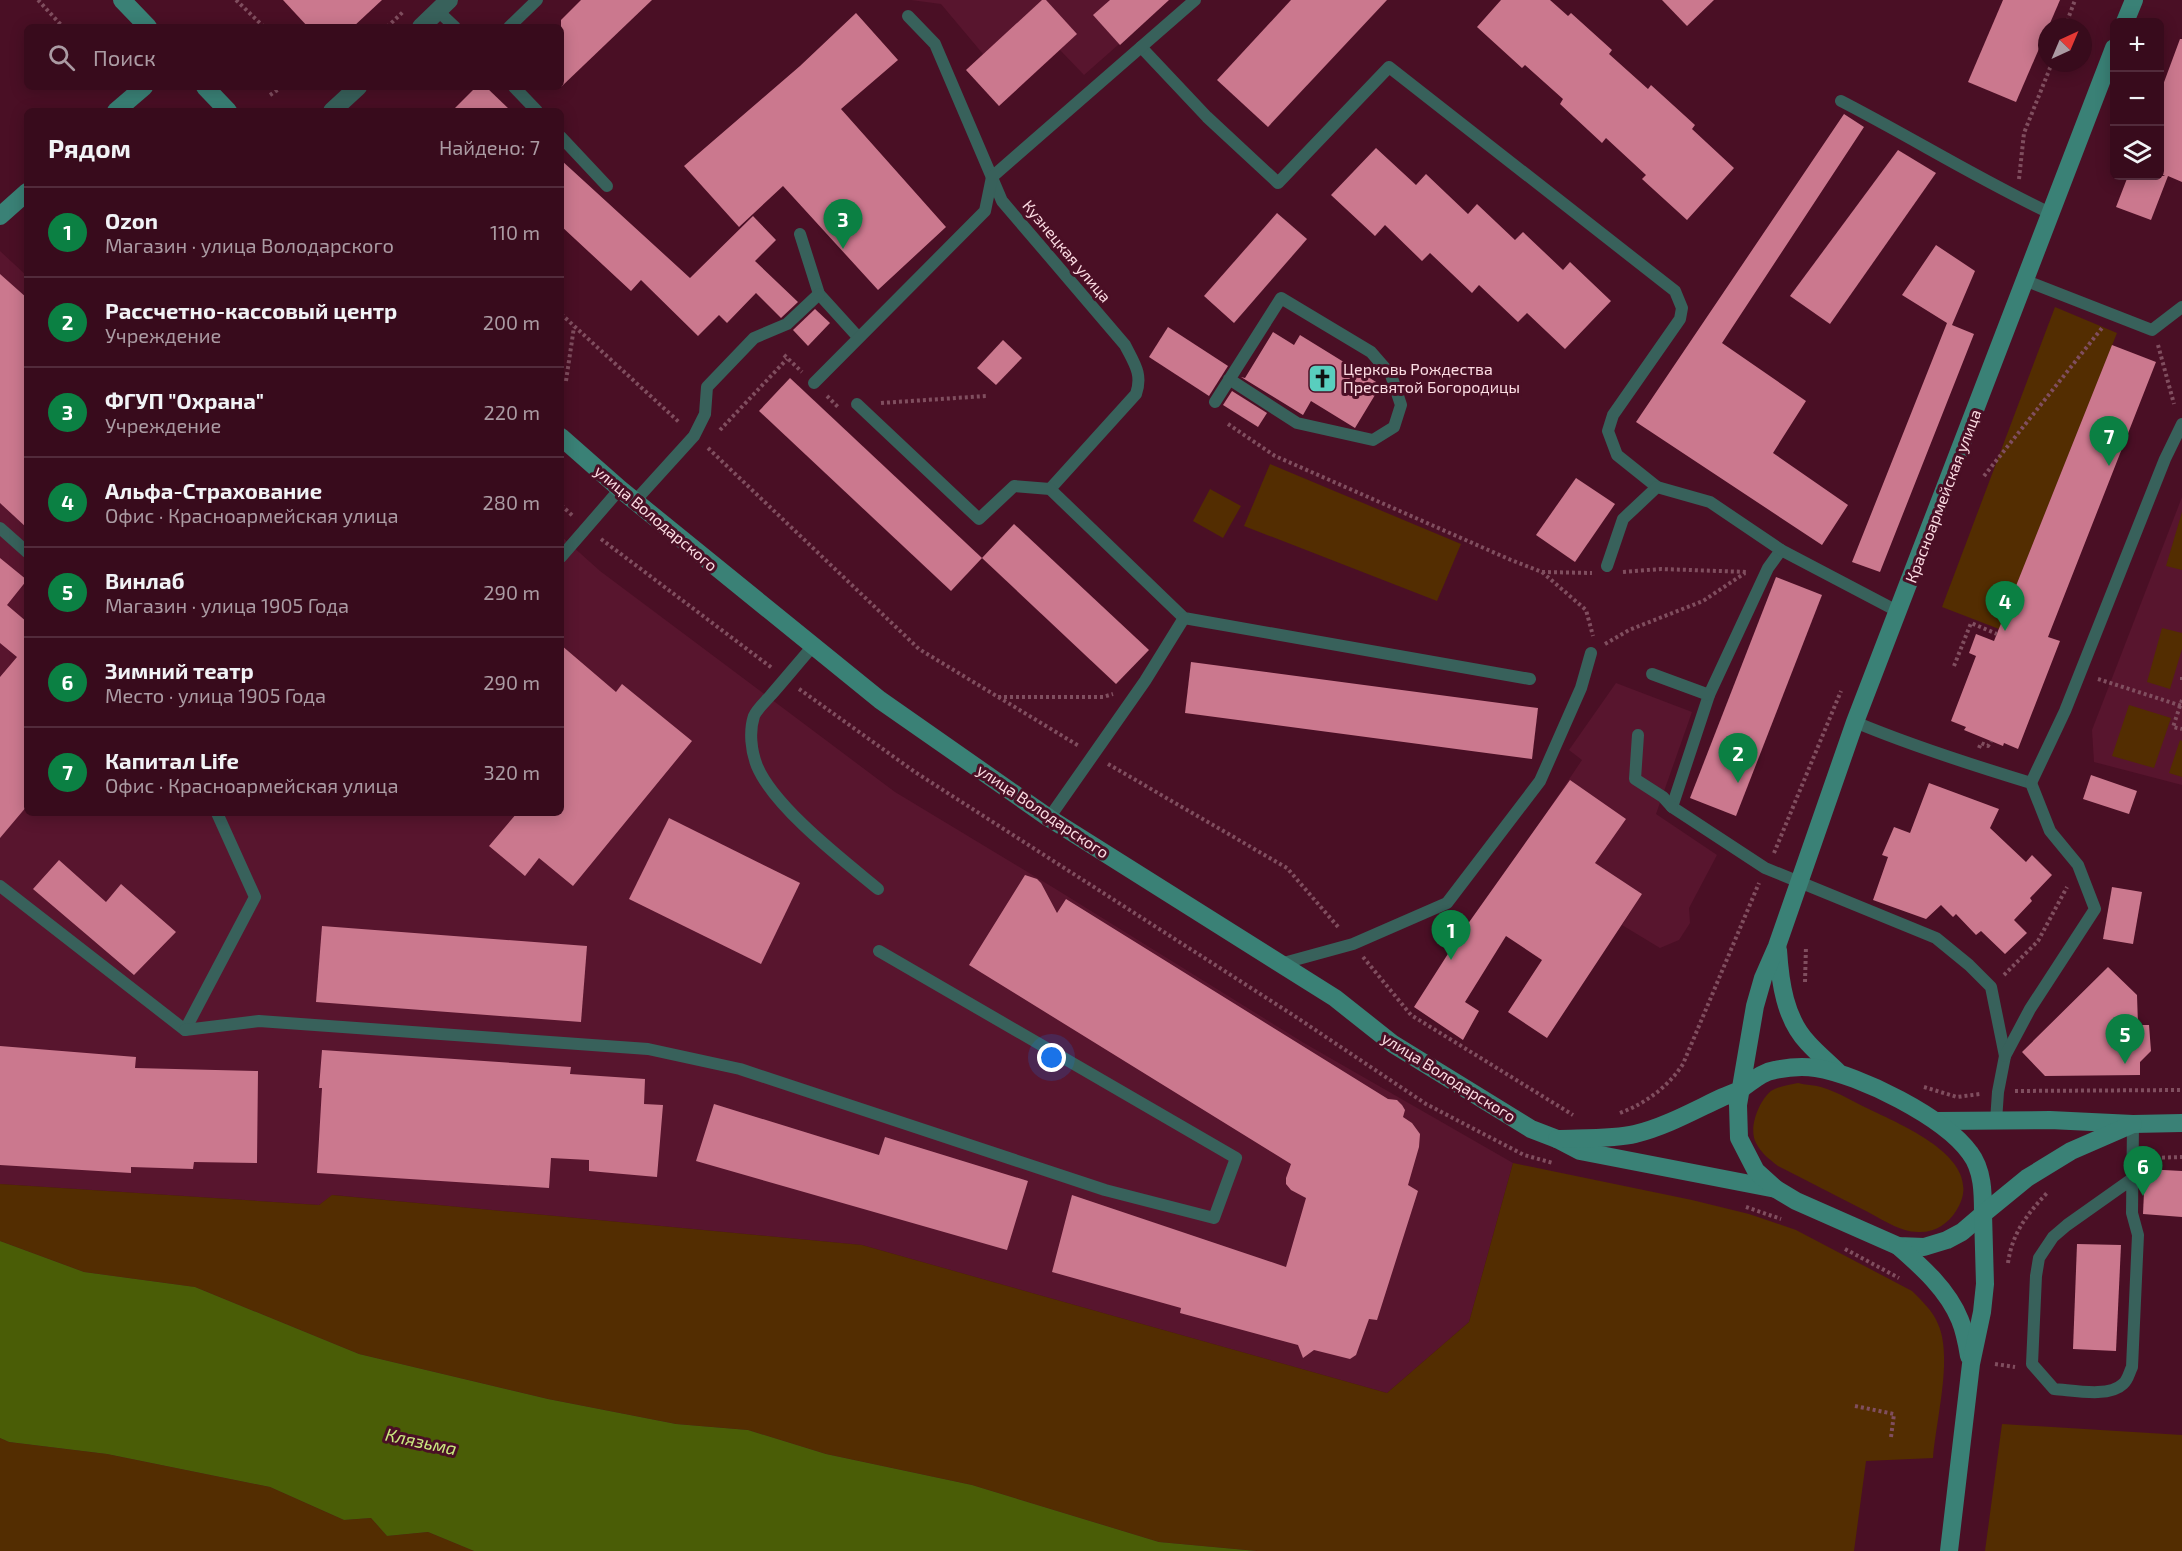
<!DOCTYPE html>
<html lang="ru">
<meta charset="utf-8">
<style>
:root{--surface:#380b1c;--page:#3f1425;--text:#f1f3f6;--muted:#ab9ba3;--line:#522b3b;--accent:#0b8043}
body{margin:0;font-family:"Exo 2",sans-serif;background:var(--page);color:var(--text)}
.controls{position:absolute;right:18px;top:18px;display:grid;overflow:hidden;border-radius:9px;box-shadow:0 3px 15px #0003}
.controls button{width:54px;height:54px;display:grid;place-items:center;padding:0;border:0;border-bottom:2px solid var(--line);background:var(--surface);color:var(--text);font:30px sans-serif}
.compass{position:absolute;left:2038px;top:18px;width:54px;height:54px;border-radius:50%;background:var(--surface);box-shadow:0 3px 15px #0003;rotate:44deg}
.you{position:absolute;left:1052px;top:1058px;width:21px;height:21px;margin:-15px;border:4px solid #fff;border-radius:50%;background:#1a73e8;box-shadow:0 0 0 9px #1a73e833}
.badge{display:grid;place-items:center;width:39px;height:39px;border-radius:50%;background:var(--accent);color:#fff;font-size:20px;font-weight:700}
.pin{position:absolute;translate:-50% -50px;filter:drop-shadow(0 2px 3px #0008)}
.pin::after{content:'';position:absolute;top:32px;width:21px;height:18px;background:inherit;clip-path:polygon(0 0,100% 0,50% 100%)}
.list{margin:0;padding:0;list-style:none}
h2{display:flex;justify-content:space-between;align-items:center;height:78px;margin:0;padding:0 24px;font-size:26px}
h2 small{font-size:20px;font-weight:400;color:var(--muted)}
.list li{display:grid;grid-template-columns:39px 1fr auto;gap:18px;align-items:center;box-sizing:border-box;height:90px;padding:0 24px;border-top:2px solid var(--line)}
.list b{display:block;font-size:22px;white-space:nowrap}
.list p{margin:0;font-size:20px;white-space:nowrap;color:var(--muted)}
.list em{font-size:20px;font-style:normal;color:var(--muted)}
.icon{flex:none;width:33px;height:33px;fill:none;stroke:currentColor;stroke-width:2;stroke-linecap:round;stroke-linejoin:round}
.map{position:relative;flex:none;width:2182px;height:1551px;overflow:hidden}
.search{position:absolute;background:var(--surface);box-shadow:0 3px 15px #0003;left:24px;top:24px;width:540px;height:66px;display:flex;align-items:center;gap:15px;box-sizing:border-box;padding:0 21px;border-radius:9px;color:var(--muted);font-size:22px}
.panel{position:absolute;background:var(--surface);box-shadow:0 3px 15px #0003;left:24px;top:108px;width:540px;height:708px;border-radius:9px}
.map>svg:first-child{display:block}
.built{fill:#58152e}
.green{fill:#532d01}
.water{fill:#4a5d06}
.building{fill:#cb788e}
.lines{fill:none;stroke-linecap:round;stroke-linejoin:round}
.path{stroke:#804e5f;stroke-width:4;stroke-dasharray:3 3;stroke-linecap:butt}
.lane{stroke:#38615b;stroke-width:12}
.street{stroke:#38615b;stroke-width:18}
.secondary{stroke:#3a8176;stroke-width:18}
.labels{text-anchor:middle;stroke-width:6;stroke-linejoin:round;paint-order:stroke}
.street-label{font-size:16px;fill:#fbdbe2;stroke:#4a0f25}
.poi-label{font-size:16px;fill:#fbdbe2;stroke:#4a0f25;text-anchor:start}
.water-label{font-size:18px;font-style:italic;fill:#caea80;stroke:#4a0f25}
</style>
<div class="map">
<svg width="2182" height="1551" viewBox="0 0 2182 1551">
<rect width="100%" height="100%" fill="#4a0f25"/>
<g class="built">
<path d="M911,0H1169L1084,75L1060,50L999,106L966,70L983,54L941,4Z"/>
<path d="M0,251L27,276V813H561V536L600,571L895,792L1054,888L1304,1043L1513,1163L1469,1322L1387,1393L862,1245L333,1195L319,1205L0,1184Z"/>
<path d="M2182,497V785L2094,762L2092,730Z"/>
<path d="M1616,683L1692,712L1656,814L1717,855L1689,908L1690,923L1679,940L1660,948L1622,925L1642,894L1573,849L1561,831L1543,818L1582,760L1569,750Z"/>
</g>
<g class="green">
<path d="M2055,307L2117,333L1999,629L1942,607Z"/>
<path d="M1270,464L1461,544L1437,601L1244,526Z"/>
<path d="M1210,489L1241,506L1223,538L1193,521Z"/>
<path d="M2182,512V570L2166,566Z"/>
<path d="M2162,628L2182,633V649L2170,689L2147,682Z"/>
<path d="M2129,705L2171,718L2154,768L2112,756Z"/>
<path d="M2180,740L2182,741V777L2169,773Z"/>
<path d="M1798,1083C1805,1085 1814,1085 1821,1087C1839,1092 1857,1104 1875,1112C1908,1128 1988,1162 1956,1211C1948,1224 1934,1233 1918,1232C1900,1232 1880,1218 1864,1210C1835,1195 1807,1181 1778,1166C1769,1159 1761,1153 1756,1143C1748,1128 1759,1101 1771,1091C1779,1086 1789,1085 1798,1083Z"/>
<path d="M1513,1163L1692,1200L1749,1214L1796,1230L1912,1291C1922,1301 1933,1311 1938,1324C1953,1357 1936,1420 1933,1458L1866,1461L1854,1551H1257L1159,1542L972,1485L826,1454L748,1430L676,1424L548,1399L359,1354L195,1287L84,1272L0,1241V1184L319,1205L332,1195L862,1245L1387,1393L1469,1322Z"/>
<path d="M2002,1424L2182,1435V1551H1985Z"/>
<path d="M0,1438L9,1442L107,1454L270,1487L344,1520L371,1518L387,1536L428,1532L474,1551H0Z"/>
</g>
<path class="water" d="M0,1241L84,1272L195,1287L359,1354L548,1399L676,1424L748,1430L826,1454L972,1485L1159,1542L1257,1551H474L428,1532L387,1536L371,1518L344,1520L270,1487L107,1454L9,1442L0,1438Z"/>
<g class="building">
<path d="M283,0H382L353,27H308Z"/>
<path d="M581,0H652L561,87V20Z"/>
<path d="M1042,0H1046L1077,34L999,106L966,70Z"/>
<path d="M1110,0H1169L1120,45L1093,15Z"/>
<path d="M1291,0H1387L1268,127L1217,80Z"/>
<path d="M1501,0H1550L1568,16L1571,13L1612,50L1609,54L1648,89L1651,85L1695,125L1692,129L1734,168L1687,220L1642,179L1646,175L1606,138L1602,143L1560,104L1563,99L1525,65L1522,68L1477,27Z"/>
<path d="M1662,0H1714L1687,26Z"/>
<path d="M2003,0H2060L2016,102L1968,82Z"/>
<path d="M856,13L898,60L841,109L946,227L878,290L783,186L739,227L684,166L800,66Z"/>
<path d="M2180,39H2182V182L2168,176L2151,220L2116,207L2128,176H2165L2160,173V93Z"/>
<path d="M476,87H486L511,111H452Z"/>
<path d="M1844,114L1864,127L1722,343L1806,401L1773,453L1848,505L1822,545L1636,422Z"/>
<path d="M1376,148L1416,185L1426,174L1468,214L1477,204L1515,240L1523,232L1563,270L1570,262L1611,301L1565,349L1527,313L1518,322L1479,285L1472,293L1430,253L1422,261L1385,225L1375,236L1331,195Z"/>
<path d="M1898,150L1936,173L1830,324L1790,296Z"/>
<path d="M561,160L690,278L753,216L776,240L755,261L798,302L781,318L756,293L727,323L719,315L698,336L641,280L631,291L561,226Z"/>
<path d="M1277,213L1307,239L1234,323L1204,296Z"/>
<path d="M1936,245L1975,271L1952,325L1974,334L1880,572L1852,562L1947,323L1902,295Z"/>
<path d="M0,274L27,298V528L0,503Z"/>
<path d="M815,309L830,323L808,346L793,330Z"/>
<path d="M1168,327L1228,366L1209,396L1149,357Z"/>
<path d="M1273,332L1294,345L1300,335L1381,385L1355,428L1311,401L1303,415L1241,377L1245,378Z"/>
<path d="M1003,340L1022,358L996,385L977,368Z"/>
<path d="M2112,345L2156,362L2048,637L2060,641L2018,749L2004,743L2003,746L1964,730L1966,727L1951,721L1976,656L1969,653L1976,634L1994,641Z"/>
<path d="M790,378L982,558L951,591L759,411Z"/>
<path d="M1232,391L1267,413L1258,427L1223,405Z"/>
<path d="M1576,478L1615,504L1575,562L1536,535Z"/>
<path d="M1014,524L1149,650L1116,684L982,558Z"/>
<path d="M0,558L27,580L7,605L27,622V806L0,838V677L17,657L0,643Z"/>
<path d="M1776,577L1822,595L1736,816L1690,798Z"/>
<path d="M561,645L616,692L622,684L692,741L573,886L539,858L525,876L489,846L517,813H561Z"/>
<path d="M1191,662L1538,708L1532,759L1185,713Z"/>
<path d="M2091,775L2137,791L2129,814L2083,799Z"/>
<path d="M1570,780L1626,819L1595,863L1642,894L1547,1038L1508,1012L1542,960L1506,936L1465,1002L1479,1011L1463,1040L1414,1007L1460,935Z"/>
<path d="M1929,783L1999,809L1990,828L2026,862L2032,855L2052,875L2030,898L2032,901L2014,920L2027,933L2005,954L1981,931L1976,935L1956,914L1953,917L1941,905L1926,919L1873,900L1888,857L1882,855L1894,827L1910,833Z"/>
<path d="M669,818L800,883L761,964L629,899Z"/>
<path d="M59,860L106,902L121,884L176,932L134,975L33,889Z"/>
<path d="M1025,875L1037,879L1041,883L1057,913L1066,899L1388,1099L1397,1100L1402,1105L1405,1110L1403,1117L1412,1123L1420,1134L1419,1147L1408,1185L1418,1191L1377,1320L1369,1319L1356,1355L1350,1359L1314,1350L1303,1358L1298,1345L1180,1313L1181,1308L1052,1272L1072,1195L1286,1267L1306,1198L1291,1190L1286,1184V1178L1291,1164L969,965Z"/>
<path d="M2112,887L2142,892L2133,944L2103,939Z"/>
<path d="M322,926L587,946L581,1022L316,1002Z"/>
<path d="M2108,967L2137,995L2138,1025H2149L2151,1051L2140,1062V1075L2045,1076L2022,1052Z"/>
<path d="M0,1046L136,1057L135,1068L258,1071L257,1163L194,1162L193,1169L131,1167V1173L0,1165Z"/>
<path d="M322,1050L571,1067L570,1074L645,1079L644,1104L663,1105L657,1177L589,1171V1160L551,1158L549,1188L317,1173L322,1088H319Z"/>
<path d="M714,1104L879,1155L885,1137L1028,1181L1007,1250L696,1161Z"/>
<path d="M2145,1169L2182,1171V1217L2143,1214Z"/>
<path d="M2077,1244L2121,1245L2116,1351L2073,1349Z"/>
</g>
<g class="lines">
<g class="path">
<path d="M38,0L63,27"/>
<path d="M236,0L264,27"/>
<path d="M387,27L404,11"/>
<path d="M2065,27L2075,0"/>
<path d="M270,95L282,87"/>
<path d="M2019,179L2024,133L2052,63"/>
<path d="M561,314L680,423"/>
<path d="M2158,345L2174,404"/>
<path d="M784,355L802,372"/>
<path d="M566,381L574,327"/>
<path d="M827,396L839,408"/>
<path d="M881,403L986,396"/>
<path d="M1228,424L1275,456L1511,560L1542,572L1592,573"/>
<path d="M720,430L787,359"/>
<path d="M708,448L919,649L1079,746"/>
<path d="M1984,476L2102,328"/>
<path d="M561,505L574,517"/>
<path d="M601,539L772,668"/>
<path d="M1542,572L1586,610L1593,636"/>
<path d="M1623,572L1661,569L1748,572"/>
<path d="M1605,644L1629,630L1703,601L1745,573"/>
<path d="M1954,666L1971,623L1997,634"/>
<path d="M2182,677V682"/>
<path d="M2098,679L2182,706"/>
<path d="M799,689L915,772L1293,1015L1426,1104L1524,1155L1553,1163"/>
<path d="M998,697H1103L1113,694"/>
<path d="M2182,700L2173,727L2182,729"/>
<path d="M1979,748L1981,743L1988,746L1991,741"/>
<path d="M1108,764L1287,868L1339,928"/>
<path d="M1774,853L1841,691"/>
<path d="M1363,957L1411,1015L1573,1115"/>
<path d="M2004,975L2038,941L2067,887"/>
<path d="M1805,982L1806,946"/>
<path d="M1924,1087L1957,1097L1980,1094"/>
<path d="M2015,1091L2182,1090"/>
<path d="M1620,1113C1646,1103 1668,1087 1683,1064L1759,883"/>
<path d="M2150,1158L2182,1157"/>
<path d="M1746,1207L1781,1219"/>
<path d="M1845,1249L1899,1278"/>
<path d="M2008,1263C2012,1233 2028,1213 2047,1193"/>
<path d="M1995,1364L2015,1367"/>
<path d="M1855,1406L1894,1414L1891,1437"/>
</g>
<g class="lane">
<path d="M438,11L455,27"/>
<path d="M908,16L935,44L1002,201L1125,345C1134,363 1143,374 1136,394L1050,489"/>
<path d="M509,27L537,0"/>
<path d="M1141,47L1207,117L1278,183L1389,67L1675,291L1682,308L1680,319L1613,415L1608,431L1617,455L1657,487"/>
<path d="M514,87L537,111"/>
<path d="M1841,101C1911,137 1978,179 2050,213"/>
<path d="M561,137L607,186"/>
<path d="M800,234L819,294L858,337"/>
<path d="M2024,280L2152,330L2182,307"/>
<path d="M814,383L985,211L992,177L1195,0"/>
<path d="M1215,402L1281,298L1371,352L1391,375L1401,405L1394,427L1373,440L1297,423L1229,379"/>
<path d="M857,404L979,519L1014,486L1050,489L1184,618L1530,679"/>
<path d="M635,501L694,436L705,414L707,387L754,338L787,324L819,294"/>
<path d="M0,528L27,552"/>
<path d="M1781,550L1768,568L1709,695L1672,807L1765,868L1936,938L1969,965L1991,987L2005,1056L1998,1092L1996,1121"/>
<path d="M561,557L620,489"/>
<path d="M1607,566L1623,519L1657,487L1710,502L1781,550L1899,612"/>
<path d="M813,646C799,662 785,679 771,695C766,701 757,709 754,716C749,731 751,751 757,766C774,807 843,860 878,889"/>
<path d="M1652,674L1709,695"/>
<path d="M1855,722C1912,746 1972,765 2031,783L2050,831L2078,865L2095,909L2030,1009L2005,1056"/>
<path d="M1638,735L1635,779L1663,797L1672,807"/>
<path d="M2031,783L2065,711L2165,459L2182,424"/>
<path d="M1049,818L1145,681L1184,618"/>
<path d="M0,886L185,1030L255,897L217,813"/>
<path d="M1280,964L1353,944L1447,903L1540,781L1581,688L1591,653"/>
<path d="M185,1030L259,1021L648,1049L740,1069L1105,1190L1214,1218L1236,1158L879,951"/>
<path d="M2132,1179L2067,1225L2053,1237L2039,1258L2036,1276L2032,1364L2054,1389C2072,1390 2109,1398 2123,1384C2128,1380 2129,1373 2132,1367L2138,1235L2132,1213L2133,1124"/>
</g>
<g class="street">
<path d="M421,27L449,0"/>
<path d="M332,111L358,87"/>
</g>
<g class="secondary">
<path d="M122,0L148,27"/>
<path d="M2125,22L2134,0"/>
<path d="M205,87L228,111"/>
<path d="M116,111L144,87"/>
<path d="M0,216L27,192"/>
<path d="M561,437L620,489L880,700L1049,818L1335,998L1393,1044L1531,1129L1557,1139L1580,1151L1776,1189"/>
<path d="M1778,950C1780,982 1785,1019 1808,1043C1818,1054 1829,1063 1839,1073"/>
<path d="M1937,1121L2050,1120L2133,1124L2182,1123"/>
<path d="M1557,1139C1579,1138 1615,1139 1635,1134C1665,1127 1695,1110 1723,1097C1730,1094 1738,1092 1744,1087C1754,1080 1762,1072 1775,1070C1789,1067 1803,1066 1816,1068C1860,1075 1944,1117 1970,1153C1983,1170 1983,1193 1983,1214L1962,1232L1947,1240L1924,1247L1898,1246L1796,1201L1776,1189L1756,1171L1739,1138L1738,1105L1755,1006L1763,978L1777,946L1855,722L2114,48"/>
<path d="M1898,1246C1922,1267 1948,1290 1960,1320C1965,1332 1967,1344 1969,1356"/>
<path d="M1949,1551L1971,1364L1982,1312L1985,1284L1983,1214L2027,1178L2071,1151L2133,1124"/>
</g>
</g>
<defs>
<symbol id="church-square" viewBox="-11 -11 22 22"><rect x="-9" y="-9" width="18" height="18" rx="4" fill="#59cebe" stroke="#4a0f25"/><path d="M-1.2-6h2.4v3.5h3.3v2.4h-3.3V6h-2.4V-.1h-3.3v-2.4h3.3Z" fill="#111"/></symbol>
</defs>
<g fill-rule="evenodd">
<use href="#church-square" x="1306" y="362" width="33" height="33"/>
</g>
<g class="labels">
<g class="street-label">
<text transform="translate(1067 251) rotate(50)" y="6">Кузнецкая улица</text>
<text transform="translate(1943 496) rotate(-69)" y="6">Красноармейская улица</text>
<text transform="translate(656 518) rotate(40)" y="6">улица Володарского</text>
<text transform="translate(1043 811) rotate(34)" y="6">улица Володарского</text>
<text transform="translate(1449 1077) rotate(32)" y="6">улица Володарского</text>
</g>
<g class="poi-label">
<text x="1343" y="375">Церковь Рождества<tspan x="1343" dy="18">Пресвятой Богородицы</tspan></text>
</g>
<g class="water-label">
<text transform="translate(421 1442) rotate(12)" y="6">Клязьма</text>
</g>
</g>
</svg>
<div class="controls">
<button>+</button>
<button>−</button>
<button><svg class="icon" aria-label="layers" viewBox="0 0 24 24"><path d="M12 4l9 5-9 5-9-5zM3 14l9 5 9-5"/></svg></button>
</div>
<svg class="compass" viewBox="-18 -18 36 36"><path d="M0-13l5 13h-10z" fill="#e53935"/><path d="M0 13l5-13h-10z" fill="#ab9ba3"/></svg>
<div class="you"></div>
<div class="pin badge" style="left:1451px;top:960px">1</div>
<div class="pin badge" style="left:1738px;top:783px">2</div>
<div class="pin badge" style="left:843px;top:249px">3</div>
<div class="pin badge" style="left:2005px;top:631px">4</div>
<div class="pin badge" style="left:2125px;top:1064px">5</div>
<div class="pin badge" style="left:2143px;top:1196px">6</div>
<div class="pin badge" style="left:2109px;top:466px">7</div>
<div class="search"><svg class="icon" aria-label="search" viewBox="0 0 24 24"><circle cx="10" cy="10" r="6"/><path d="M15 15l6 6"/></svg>Поиск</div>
<section class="panel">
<h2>Рядом<small>Найдено: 7</small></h2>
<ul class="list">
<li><span class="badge">1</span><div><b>Ozon</b><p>Магазин · улица Володарского</p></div><em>110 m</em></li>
<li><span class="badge">2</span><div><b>Рассчетно-кассовый центр</b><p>Учреждение</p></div><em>200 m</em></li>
<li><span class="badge">3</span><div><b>ФГУП &quot;Охрана&quot;</b><p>Учреждение</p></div><em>220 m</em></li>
<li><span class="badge">4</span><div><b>Альфа-Страхование</b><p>Офис · Красноармейская улица</p></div><em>280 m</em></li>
<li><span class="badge">5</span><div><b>Винлаб</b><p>Магазин · улица 1905 Года</p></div><em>290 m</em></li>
<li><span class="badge">6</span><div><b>Зимний театр</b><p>Место · улица 1905 Года</p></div><em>290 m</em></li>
<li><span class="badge">7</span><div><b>Капитал Life</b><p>Офис · Красноармейская улица</p></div><em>320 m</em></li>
</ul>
</section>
</div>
